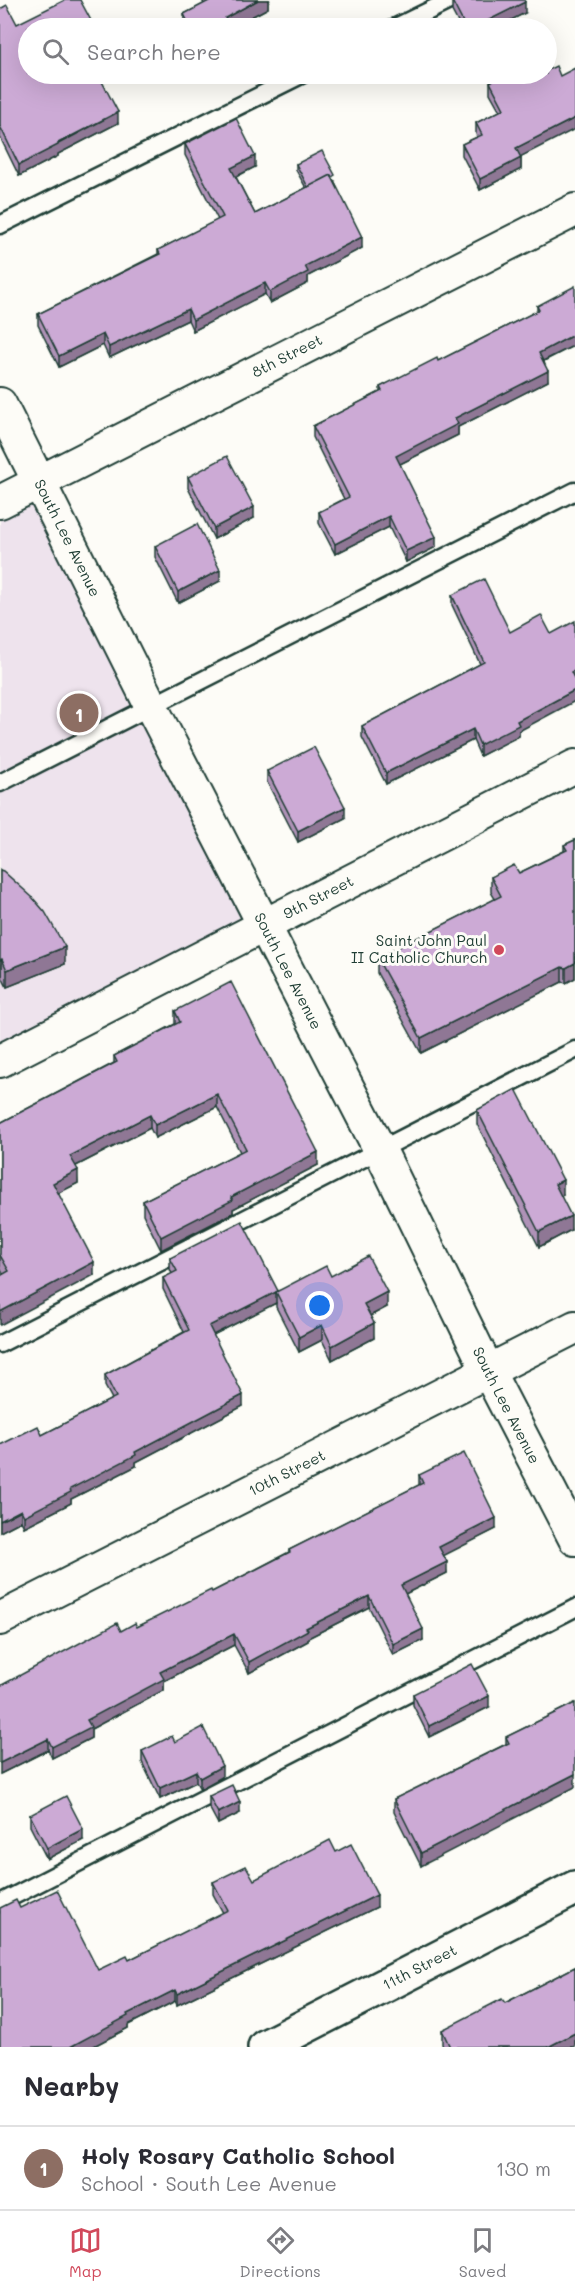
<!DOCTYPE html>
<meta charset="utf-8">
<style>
:root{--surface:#fff;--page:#f2f2f3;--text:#2b2b33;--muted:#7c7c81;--line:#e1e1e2;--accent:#d1495b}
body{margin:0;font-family:Mali,sans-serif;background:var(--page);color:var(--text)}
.you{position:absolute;left:320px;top:1306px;width:21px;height:21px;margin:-15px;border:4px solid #fff;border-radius:50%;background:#1a73e8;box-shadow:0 0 0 9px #1a73e833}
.badge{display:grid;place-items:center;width:39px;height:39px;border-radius:50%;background:var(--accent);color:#fff;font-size:20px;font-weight:700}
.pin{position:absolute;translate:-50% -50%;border:3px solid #fff;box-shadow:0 2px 6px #0006}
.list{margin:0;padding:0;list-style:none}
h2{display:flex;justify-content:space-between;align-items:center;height:78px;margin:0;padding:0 24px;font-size:26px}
h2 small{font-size:20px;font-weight:400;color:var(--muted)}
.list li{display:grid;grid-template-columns:39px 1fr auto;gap:18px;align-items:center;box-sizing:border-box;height:84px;padding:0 24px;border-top:2px solid var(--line)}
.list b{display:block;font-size:22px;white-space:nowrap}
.list p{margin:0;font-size:20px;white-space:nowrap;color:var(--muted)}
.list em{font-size:20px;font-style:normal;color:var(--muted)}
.icon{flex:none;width:33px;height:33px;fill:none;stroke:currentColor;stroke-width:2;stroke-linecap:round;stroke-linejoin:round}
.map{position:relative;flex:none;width:575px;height:2047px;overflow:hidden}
.search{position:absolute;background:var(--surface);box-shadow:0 6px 24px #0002;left:18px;right:18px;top:18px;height:66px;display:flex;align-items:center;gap:15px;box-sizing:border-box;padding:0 21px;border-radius:33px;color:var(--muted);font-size:22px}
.sheet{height:162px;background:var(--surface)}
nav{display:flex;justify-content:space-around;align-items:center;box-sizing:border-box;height:84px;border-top:2px solid var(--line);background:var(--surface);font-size:16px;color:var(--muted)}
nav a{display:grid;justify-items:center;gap:3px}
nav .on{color:var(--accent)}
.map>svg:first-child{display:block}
.built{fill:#eee3ed}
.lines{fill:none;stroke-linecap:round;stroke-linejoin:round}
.lane-casing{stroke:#1f3d34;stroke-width:21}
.street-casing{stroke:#1f3d34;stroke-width:36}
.secondary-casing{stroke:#1f3d34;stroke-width:38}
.lane{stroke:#fdfcf7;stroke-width:16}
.street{stroke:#fdfcf7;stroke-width:32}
.secondary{stroke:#fdfcf7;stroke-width:33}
.wall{fill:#af92b7;stroke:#1f3d34;stroke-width:1.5}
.shaded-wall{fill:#8f7795;stroke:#1f3d34;stroke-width:1.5}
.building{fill:#ccaad5;stroke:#1f3d34;stroke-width:1.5}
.poi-dot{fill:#d1495b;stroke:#fdfcf7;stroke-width:2}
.labels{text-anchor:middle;stroke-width:6;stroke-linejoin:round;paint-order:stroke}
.street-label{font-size:15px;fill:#1f3d34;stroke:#fdfcf7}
.poi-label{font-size:15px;fill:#1f3d34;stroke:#fdfcf7;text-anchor:end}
</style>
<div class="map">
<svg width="575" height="2047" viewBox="0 0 575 2047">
<rect width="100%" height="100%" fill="#fdfcf7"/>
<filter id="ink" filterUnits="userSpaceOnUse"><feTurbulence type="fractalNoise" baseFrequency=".0167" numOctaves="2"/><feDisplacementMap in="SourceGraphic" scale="12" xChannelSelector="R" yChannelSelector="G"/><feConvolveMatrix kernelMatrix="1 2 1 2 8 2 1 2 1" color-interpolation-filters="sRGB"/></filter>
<g filter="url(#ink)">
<path class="built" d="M40,481L265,924L0,1061V502Z"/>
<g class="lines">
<defs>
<g id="lane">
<path d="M394,28L451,0"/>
<path d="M0,225L303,74"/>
<path d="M0,783L575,491"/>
<path d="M0,1344L575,1050"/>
<path d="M0,1903L575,1608"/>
</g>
<g id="street">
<path id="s1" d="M0,404L151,706L380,1150L488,1371L575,1539"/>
<path id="s2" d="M0,502L575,210"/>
<path id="s3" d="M0,1061L575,766"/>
<path id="s4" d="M0,1619L575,1327"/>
</g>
<g id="secondary">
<path id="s5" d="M265,2047L575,1888"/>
</g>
</defs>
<use href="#lane" class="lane-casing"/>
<use href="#street" class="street-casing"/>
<use href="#secondary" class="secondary-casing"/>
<use href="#lane" class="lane"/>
<use href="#street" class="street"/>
<use href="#secondary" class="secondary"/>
</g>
<g class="wall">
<path d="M202,0H270L268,1V8L231,28H184V14L204,4Z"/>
<path d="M452,1L525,13L495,28H461L452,11Z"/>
<path d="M0,9L17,24L28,28L118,123L58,154V156L19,176L0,137Z"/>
<path d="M506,74L521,156V169L480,190L462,155V144L477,137L476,134V123L500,111L490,93V82Z"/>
<path d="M185,144L255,167L236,177L255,214L306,188L296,170V164L335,181L334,182L362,248L308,276V283L270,303L265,294L193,331L188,320L109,358L103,345L59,367L38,325V314L158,254V250L218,220L185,155Z"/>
<path d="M537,306L575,345L544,361L548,381L458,427V435L400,464L436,547L406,562L389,527L335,554L319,523V512L344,499L313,437V426L380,392V387L438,361L537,311Z"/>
<path d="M188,477L254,518L214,539L188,488Z"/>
<path d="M155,546L220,581L178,603L155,557Z"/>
<path d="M452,595L519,731V736L480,756L473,740L386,784L362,737V726L480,664L452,605Z"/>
<path d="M267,771L345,818L298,842L267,782Z"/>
<path d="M575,840V978L566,983L562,982L421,1053L377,973V958L495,899L491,892V877L519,873L564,851V845Z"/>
<path d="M0,870L65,964L7,987L2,977Z"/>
<path d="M175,1011L318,1165L233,1209V1213L161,1250L143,1214V1201L240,1152L217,1107L155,1138L150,1128L76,1166L78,1183L58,1193L94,1275L3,1274L0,1268V1123L114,1063V1056L175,1024Z"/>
<path d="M477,1110L563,1195L561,1196L571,1230L539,1247L477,1124Z"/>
<path d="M170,1258L278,1291L331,1276L387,1307L370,1316L374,1338L332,1360L322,1340L299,1352L276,1307V1303L213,1335L243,1406L136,1462V1466L71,1499V1503L24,1527L21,1521L0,1532V1445L42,1435L112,1399L105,1386V1375L184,1332L163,1289V1278L172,1274L170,1269Z"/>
<path d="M419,1475L496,1529L443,1555L447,1573L405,1594L423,1640L393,1655L369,1607L308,1638V1641L249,1673L234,1645L164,1681V1690L91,1729V1738L52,1758L48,1750L0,1774L121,1631L137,1627L212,1592L289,1552V1550L419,1485Z"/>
<path d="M413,1694L489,1707L429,1737L413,1705Z"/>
<path d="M575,1703L421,1866L394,1812V1799L506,1744V1737Z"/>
<path d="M175,1742L222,1777L200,1789L196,1782L160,1799L142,1762V1751Z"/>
<path d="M209,1796L240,1813L218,1824L209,1807Z"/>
<path d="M30,1815L83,1840L47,1859L30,1826Z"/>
<path d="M336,1852L377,1907L177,2005L175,2001L128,2025V2028L92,2047H0L20,1908L98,1970L129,1960L223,1913L213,1894V1882L254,1880Z"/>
<path d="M575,1967V2046L573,2047H443L442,2044V2030L505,2003Z"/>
</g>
<g class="shaded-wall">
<path d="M258,0H270L268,1V8L230,28L225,18Z"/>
<path d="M525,2V13L495,28H473Z"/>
<path d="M118,112V123L58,154V156L19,176V165Z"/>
<path d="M575,118V129L516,159V148Z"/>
<path d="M255,156V167L231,179V168Z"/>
<path d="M521,158V169L480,190V179Z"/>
<path d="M362,237V248L308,276V283L270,303V292L305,266Z"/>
<path d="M265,283V294L193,331V320Z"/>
<path d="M188,309V320L109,358V347Z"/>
<path d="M103,334V345L59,367V356Z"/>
<path d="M575,334V345L539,363V353Z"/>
<path d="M548,371V381L458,427V435L396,466V456L455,418Z"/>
<path d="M254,507V518L214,539V528Z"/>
<path d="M389,516V527L335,554V544Z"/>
<path d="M436,537V547L406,562V551Z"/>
<path d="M220,570V581L178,603V592Z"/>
<path d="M575,670V681L571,672Z"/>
<path d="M575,690V701L519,731V736L480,756V745L517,721Z"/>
<path d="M473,729V740L386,784V773Z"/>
<path d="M345,807V818L298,842V831Z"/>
<path d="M65,947V964L7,987V970Z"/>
<path d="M2,959V977L0,978V960Z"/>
<path d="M575,963V978L566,983V968Z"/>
<path d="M562,967V982L421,1053V1038Z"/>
<path d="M217,1094V1107L155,1138V1125Z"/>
<path d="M150,1115V1128L70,1169V1156Z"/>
<path d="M318,1152V1165L233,1209V1213L161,1250V1237L231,1197Z"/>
<path d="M78,1170V1183L53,1196V1183Z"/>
<path d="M563,1180V1195L555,1199V1184Z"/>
<path d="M571,1216V1230L539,1247V1232Z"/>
<path d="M94,1262V1275L0,1325V1312Z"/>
<path d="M278,1291L276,1292V1303L209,1337V1326Z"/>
<path d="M387,1292V1307L364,1319V1304Z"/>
<path d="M374,1323V1338L332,1360V1346Z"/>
<path d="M322,1325V1340L299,1352V1337Z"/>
<path d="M243,1395V1406L136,1462V1466L71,1499V1503L24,1527V1516L70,1489L135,1452Z"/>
<path d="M21,1510V1521L0,1532V1521Z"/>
<path d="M496,1518V1529L439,1558V1547Z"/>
<path d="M447,1562V1573L401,1596V1585Z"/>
<path d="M369,1596V1607L308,1638V1641L249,1673V1662L306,1628Z"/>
<path d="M423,1629V1640L393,1655V1644Z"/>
<path d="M234,1634V1645L164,1681V1690L91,1729V1738L52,1758V1747L87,1720L160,1672Z"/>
<path d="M489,1696V1707L429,1737V1726Z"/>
<path d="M48,1739V1750L0,1774V1763Z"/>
<path d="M222,1766V1777L200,1789V1778Z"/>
<path d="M196,1771V1782L160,1799V1788Z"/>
<path d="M575,1774V1787L421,1866V1853Z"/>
<path d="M240,1802V1813L218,1824V1813Z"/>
<path d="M83,1829V1840L47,1859V1848Z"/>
<path d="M377,1895V1907L177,2005V1994Z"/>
<path d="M175,1990V2001L128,2025V2028L92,2047H70L127,2014Z"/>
<path d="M575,2033V2046L573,2047H548Z"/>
</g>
<g class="building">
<path d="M65,0H80L95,28H28V74H98L118,112L58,143V145L19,165L0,126V9L7,5L17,24Z"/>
<path d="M209,0H258L225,18L231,28H191L184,14L209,1Z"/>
<path d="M453,0H524L525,2L473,28H466L452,1Z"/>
<path d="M556,66L560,76L575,68V118L516,148L521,158L480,179L462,144L482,135L476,123L504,109L490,82L506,74H525L529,80L542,74H546V71Z"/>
<path d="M236,118L255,156L231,168L255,214L331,175L362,237L305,266L308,272L270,292L265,283L193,320L188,309L109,347L103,334L59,356L38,314L160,254L158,250L223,217L185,144Z"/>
<path d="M322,151L335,175L332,177L331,175L308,187L296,164Z"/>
<path d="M575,286V334L539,353L548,371L455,418L458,424L396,456L436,537L406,551L389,516L335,544L319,512L349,497L313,426L382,391L380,387L437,358L438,361L539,310L537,306Z"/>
<path d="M227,456L254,507L214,528L188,477Z"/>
<path d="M197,524L220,570L178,592L155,546Z"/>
<path d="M484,579L510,632L541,615L551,634L575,621V670L571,672L575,680V690L517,721L519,725L480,745L473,729L386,773L362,726L484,662L452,595Z"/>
<path d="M314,747L345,807L298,831L267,771Z"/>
<path d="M575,840V963L566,968L562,967L421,1038L377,958L501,896L491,877L514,865L519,873L567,850L564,845Z"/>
<path d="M0,870L3,871L32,897L45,912L65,947L7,970L2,959L0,960Z"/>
<path d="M231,982L318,1152L231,1197L233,1200L161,1237L143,1201L246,1149L217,1094L155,1125L150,1115L70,1156L78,1170L53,1183L94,1262L0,1312V1276L9,1271L0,1255V1123L117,1062L114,1056L180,1022L175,1011Z"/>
<path d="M516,1089L563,1180L555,1184L571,1216L539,1232L477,1110Z"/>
<path d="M242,1221L278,1291L209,1326L243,1395L135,1452L136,1455L70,1489L71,1492L24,1516L21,1510L0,1521V1445L38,1426L42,1435L116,1397L105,1375L189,1330L163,1278L177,1271L170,1258Z"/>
<path d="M368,1256L387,1292L364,1304L374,1323L332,1346L322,1325L299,1337L276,1292L326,1266L331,1276Z"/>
<path d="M464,1453L496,1518L439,1547L447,1562L401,1585L423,1629L393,1644L369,1596L306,1628L308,1630L249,1662L234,1634L160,1672L164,1679L87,1720L91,1727L52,1747L48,1739L0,1763V1686L117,1623L121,1631L135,1623L137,1627L211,1590L212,1592L290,1552L289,1550L423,1483L419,1475Z"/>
<path d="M472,1664L489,1696L429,1726L413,1694Z"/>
<path d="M575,1703V1774L421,1853L394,1799L509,1743L506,1737Z"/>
<path d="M203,1727L222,1766L200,1778L196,1771L160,1788L142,1751L172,1736L175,1742Z"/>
<path d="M232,1785L240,1802L218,1813L209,1796Z"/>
<path d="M66,1796L83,1829L47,1848L30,1815Z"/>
<path d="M330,1840L336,1852L351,1844L377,1895L177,1994L175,1990L127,2014L128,2016L70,2047H0V1908L16,1900L20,1908L57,1890L98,1970L127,1956L129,1960L228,1910L213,1882L246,1866L254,1880Z"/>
<path d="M575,1967V2033L548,2047H450L442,2030L502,1999L505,2003Z"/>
</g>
</g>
<circle class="poi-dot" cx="499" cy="950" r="6"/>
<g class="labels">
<g class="street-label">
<text dy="5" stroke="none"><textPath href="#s2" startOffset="322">8th Street</textPath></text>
<text dy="5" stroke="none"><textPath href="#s1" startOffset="150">South Lee Avenue</textPath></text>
<text dy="5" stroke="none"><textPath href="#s3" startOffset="358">9th Street</textPath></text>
<text dy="5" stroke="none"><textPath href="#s1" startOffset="636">South Lee Avenue</textPath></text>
<text dy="5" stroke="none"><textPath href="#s1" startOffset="1122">South Lee Avenue</textPath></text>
<text dy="5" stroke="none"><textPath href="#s4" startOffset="322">10th Street</textPath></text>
<text dy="5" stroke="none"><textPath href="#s5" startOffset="174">11th Street</textPath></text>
</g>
<g class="poi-label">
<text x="487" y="946">Saint John Paul<tspan x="487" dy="17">II Catholic Church</tspan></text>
</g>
</g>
</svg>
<div class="you"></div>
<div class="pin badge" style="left:79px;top:713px;background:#8d6e63">1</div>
<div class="search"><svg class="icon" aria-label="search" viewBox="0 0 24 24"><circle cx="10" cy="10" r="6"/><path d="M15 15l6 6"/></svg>Search here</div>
</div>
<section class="sheet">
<h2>Nearby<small></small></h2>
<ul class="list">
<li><span class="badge" style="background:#8d6e63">1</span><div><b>Holy Rosary Catholic School</b><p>School · South Lee Avenue</p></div><em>130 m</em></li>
</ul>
</section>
<nav>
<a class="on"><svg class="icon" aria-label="map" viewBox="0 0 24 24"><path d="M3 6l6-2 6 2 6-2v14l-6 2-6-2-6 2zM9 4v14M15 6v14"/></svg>Map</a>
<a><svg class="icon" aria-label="directions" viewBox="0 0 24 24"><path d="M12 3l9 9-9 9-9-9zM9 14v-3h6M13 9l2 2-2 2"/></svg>Directions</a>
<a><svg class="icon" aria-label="saved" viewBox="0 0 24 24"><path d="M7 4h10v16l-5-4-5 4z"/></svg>Saved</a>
</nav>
